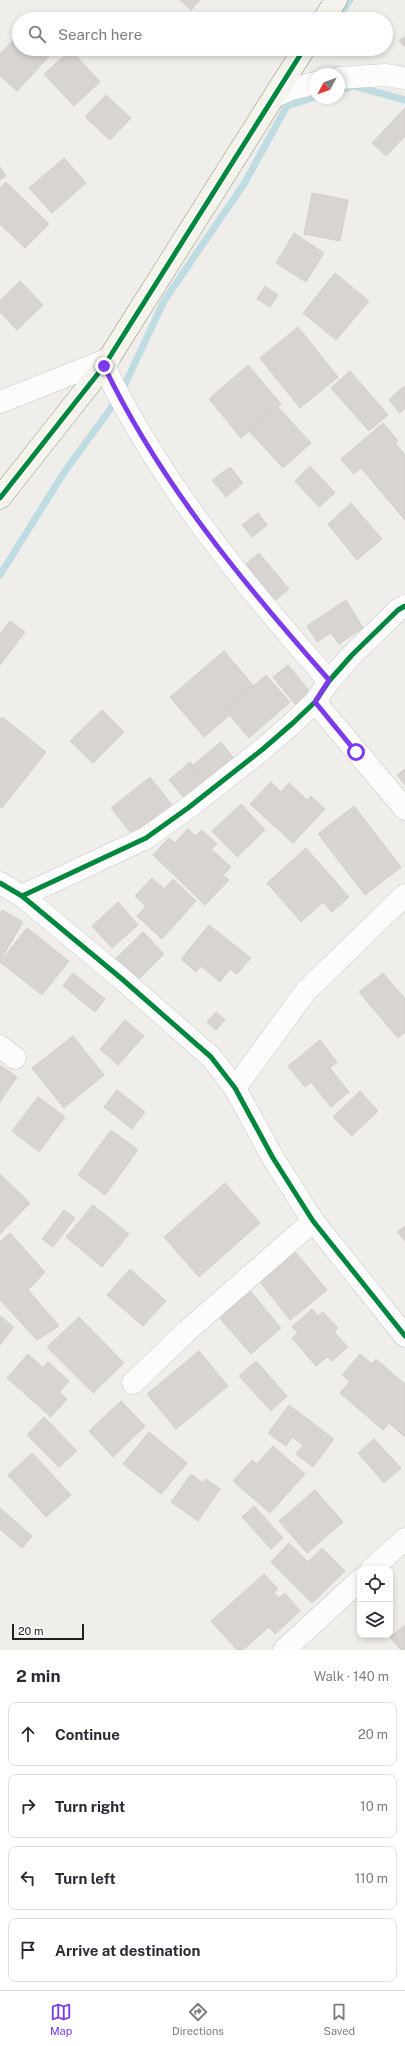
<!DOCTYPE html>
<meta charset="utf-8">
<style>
:root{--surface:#fff;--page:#f2f2f3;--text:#2b2b33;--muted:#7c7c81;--line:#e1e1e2;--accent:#7c3aed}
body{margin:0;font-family:"Public Sans",sans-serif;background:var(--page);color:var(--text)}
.controls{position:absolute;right:12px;bottom:12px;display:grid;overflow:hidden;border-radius:8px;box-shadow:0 2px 6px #0003}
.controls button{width:36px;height:36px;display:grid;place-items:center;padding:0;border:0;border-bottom:1px solid var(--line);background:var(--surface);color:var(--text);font:20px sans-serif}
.compass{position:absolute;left:309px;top:68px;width:36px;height:36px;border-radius:50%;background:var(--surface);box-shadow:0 2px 6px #0003;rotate:229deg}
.scale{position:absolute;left:12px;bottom:10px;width:72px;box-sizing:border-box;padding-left:4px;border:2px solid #222;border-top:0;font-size:11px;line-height:14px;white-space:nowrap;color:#222;-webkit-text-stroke:3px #fff;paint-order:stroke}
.stop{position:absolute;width:12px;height:12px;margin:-9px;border:3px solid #7c3aed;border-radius:50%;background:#fff}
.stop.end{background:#7c3aed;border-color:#fff;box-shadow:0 1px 4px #0008}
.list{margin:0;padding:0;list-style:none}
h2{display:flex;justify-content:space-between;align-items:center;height:52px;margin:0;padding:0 16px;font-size:17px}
h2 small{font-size:13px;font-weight:400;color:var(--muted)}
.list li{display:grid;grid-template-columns:26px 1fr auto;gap:12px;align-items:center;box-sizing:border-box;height:64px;margin:0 8px 8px;padding:0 8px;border:1px solid var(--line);border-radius:8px}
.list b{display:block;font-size:15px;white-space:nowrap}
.list em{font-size:13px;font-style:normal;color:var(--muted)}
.icon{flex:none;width:22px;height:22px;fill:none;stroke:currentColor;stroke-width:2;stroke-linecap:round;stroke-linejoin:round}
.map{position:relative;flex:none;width:405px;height:1650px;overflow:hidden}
.search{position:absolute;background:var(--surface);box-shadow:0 2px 6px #0003;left:12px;right:12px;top:12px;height:44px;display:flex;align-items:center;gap:10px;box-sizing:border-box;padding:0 14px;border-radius:22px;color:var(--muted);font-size:15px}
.sheet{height:340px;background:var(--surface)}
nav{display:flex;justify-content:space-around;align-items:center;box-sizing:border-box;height:56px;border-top:1px solid var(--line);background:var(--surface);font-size:11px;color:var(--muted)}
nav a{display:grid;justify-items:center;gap:2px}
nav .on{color:var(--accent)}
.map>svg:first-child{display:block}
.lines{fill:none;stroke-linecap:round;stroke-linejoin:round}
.stream{stroke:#bfdce2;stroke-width:7}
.building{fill:#d7d4d2;stroke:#d3cfcc}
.street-casing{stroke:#c9c8c7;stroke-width:23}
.secondary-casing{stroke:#999a82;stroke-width:23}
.street{stroke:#fdfcfc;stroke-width:22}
.secondary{stroke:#f4f4ed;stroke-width:22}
.cycleway-casing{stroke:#fff;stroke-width:8}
.cycleway{stroke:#00873e;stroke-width:5}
.route{stroke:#7c3aed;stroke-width:5}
</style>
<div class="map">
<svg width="405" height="1650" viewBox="0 0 405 1650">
<rect width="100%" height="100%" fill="#f0eeeb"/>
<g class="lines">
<g class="stream">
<path d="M337,19L350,0"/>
<path d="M339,90L354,86L405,100"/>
<path d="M287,106L315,97"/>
<path d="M0,575L63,474L119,397L164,301L244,184L287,106L290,94"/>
</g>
</g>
<g class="building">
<path d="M180,0H200L191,10Z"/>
<path d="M19,34V49H56L17,91L0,76V54Z"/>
<path d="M405,36V47L399,41Z"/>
<path d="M71,50L100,82L74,106L44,74Z"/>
<path d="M106,95L131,118L110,140L85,117Z"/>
<path d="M405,108V136L386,156L372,143Z"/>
<path d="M64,158L86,183L52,213L29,188Z"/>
<path d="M0,167L6,176L0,180Z"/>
<path d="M6,182L49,224L25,248L0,224V188Z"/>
<path d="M312,193L348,200L340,241L304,234Z"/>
<path d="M294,233L324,253L306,282L276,263Z"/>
<path d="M335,273L369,301L336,340L303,313Z"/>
<path d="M20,281L43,305L17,330L0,312V301Z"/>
<path d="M265,286L278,295L270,307L257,299Z"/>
<path d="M298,327L338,377L300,408L260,358Z"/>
<path d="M248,365L281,404L241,438L209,399Z"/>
<path d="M350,371L388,415L369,431L331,388Z"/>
<path d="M404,386L405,408L400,413L389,400Z"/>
<path d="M277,406L311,443L283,468L249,431Z"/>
<path d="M383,423L398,441L395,443L405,455V520L361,468L354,474L341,459Z"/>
<path d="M310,466L335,493L319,507L295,481Z"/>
<path d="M230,467L243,483L226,497L212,480Z"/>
<path d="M351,503L382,539L357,560L328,524Z"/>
<path d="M258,513L267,525L252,537L242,525Z"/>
<path d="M259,553L289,589L274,601L244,566Z"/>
<path d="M346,600L363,628L339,644L331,633L317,642L307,626Z"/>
<path d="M10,621L25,632L0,665V634Z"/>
<path d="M224,651L258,691L204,737L170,697Z"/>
<path d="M288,665L319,703L304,715L273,677Z"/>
<path d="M266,675L290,702L249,738L225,710Z"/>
<path d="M102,710L124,732L93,763L70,741Z"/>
<path d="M2,717L46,752L2,808L0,806V720Z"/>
<path d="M221,742L238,764L211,787L193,765Z"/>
<path d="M190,762L209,784L188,802L169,780Z"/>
<path d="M405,769V785L397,775Z"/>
<path d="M150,777L173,806L135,838L111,808Z"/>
<path d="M271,782L281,792L289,783L307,800L311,796L325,809L293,843L250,804Z"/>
<path d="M241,804L265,830L237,857L212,831Z"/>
<path d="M354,806L401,867L365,895L318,834Z"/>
<path d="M188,829L195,836L202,830L217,844L211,849L231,867L223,875L229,880L205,905L153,855L169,838L175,843Z"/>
<path d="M306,848L349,897L332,912L323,902L301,922L267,883Z"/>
<path d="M152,878L164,889L173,879L196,901L162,939L137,916L146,906L135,896Z"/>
<path d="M118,902L138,925L112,948L92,926Z"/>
<path d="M2,910L23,922L0,961V914Z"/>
<path d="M209,925L251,958L237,974L230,969L220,982L201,966L196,972L181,959Z"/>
<path d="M27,928L69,961L42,995L0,962Z"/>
<path d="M143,932L164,954L133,985L111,963Z"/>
<path d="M73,973L105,999L95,1012L63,986Z"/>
<path d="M383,973L405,999V1032L398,1038L359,992Z"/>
<path d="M216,1012L225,1020L216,1030L207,1022Z"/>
<path d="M125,1020L144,1036L118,1065L100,1049Z"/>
<path d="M73,1036L104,1075L64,1108L32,1068Z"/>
<path d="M320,1040L337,1062L330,1068L349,1092L331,1107L311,1082L305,1087L288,1066Z"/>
<path d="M0,1065L17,1077L0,1102Z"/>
<path d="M117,1090L145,1112L132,1129L104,1107Z"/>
<path d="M360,1091L378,1111L352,1136L333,1117Z"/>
<path d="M38,1097L65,1117L39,1152L12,1131Z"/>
<path d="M111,1130L138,1150L105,1195L78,1175Z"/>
<path d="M0,1174L30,1203L0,1234Z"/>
<path d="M225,1183L260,1223L199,1277L164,1237Z"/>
<path d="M93,1205L129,1234L102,1267L66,1237Z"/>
<path d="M64,1210L75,1218L53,1247L42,1239Z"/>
<path d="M405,1226V1241L397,1232Z"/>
<path d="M10,1233L45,1272L28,1290L59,1326L37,1340L0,1300V1242Z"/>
<path d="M292,1248L327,1290L290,1320L257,1278Z"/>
<path d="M130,1269L166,1301L143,1326L107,1295Z"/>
<path d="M247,1287L281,1328L251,1354L216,1314Z"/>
<path d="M312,1309L318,1316L323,1312L338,1328L334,1332L348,1347L332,1361L327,1357L316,1366L292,1338L298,1333L292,1327Z"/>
<path d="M0,1316L14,1327L0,1345Z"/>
<path d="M79,1317L124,1363L93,1393L47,1347Z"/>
<path d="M199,1351L228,1386L176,1429L147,1394Z"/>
<path d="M28,1354L43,1368L48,1362L69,1381L59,1392L67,1399L51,1417L7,1378Z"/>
<path d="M360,1354L372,1364L376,1359L405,1384V1437L389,1423L383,1430L340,1393L350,1381L342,1375Z"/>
<path d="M256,1361L287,1396L271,1411L239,1376Z"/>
<path d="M121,1401L145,1426L113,1457L89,1431Z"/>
<path d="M289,1405L334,1439L313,1467L296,1454L303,1445L292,1437L286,1446L268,1433Z"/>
<path d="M44,1417L77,1451L59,1467L27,1435Z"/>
<path d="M149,1432L187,1463L161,1494L123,1464Z"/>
<path d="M374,1439L401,1468L384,1483L358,1453Z"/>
<path d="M273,1446L305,1474L270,1513L233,1481L252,1460L257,1464Z"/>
<path d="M32,1453L71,1495L46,1517L8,1475Z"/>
<path d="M191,1474L203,1483L206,1479L220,1489L198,1521L171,1502Z"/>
<path d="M315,1490L343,1522L307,1553L279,1521Z"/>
<path d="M254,1506L283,1538L271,1549L242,1517Z"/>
<path d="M0,1508L32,1536L22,1548L0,1529Z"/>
<path d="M289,1543L308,1562L322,1548L345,1571L312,1603L271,1562Z"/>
<path d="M264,1574L278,1589L274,1593L279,1598L285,1593L300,1611L275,1634L269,1627L243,1650H237L211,1621Z"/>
<path d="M405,1625V1650H401L390,1637Z"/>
</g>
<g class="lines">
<defs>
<g id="street">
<path d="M339,78L385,75L405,78"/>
<path d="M275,96L291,89L315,83"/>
<path d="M104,366C160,483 244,584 329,681"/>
<path d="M0,402L109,359"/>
<path d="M315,702L405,809"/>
<path d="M0,883L22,896L122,979L211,1057L235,1088L273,1158L313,1221L405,1336"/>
<path d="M22,896L146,838L188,808L263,749L294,722L315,702L329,681L352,655L398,610L405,606"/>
<path d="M0,1046L15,1058"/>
<path d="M235,1088L306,991L405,895"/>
<path d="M133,1383L187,1331L313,1221"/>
<path d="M372,1569L405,1539"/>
<path d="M284,1650L360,1580"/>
</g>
<g id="secondary">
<path d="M324,19L336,0"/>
<path d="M0,498L104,366L304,49"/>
</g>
</defs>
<use href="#street" class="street-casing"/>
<use href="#secondary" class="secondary-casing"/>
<use href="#street" class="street"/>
<use href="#secondary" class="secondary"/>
<defs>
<g id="cycleway">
<path d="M0,498L104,366L304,49"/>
<path d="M0,883L22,896L122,979L211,1057L235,1088L273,1158L313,1221L405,1336"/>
<path d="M22,896L146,838L188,808L263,749L294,722L315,702L329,681L352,655L398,610L405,606"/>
</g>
</defs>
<use href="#cycleway" class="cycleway-casing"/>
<use href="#cycleway" class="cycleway"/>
</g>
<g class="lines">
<path class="route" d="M104,366C160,483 244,584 329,680L315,702L356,752"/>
</g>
</svg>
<div class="controls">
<button><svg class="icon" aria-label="locate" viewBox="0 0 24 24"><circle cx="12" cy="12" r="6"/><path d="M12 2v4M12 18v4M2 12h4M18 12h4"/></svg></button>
<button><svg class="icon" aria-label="layers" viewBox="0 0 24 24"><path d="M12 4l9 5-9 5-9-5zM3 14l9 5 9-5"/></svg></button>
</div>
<svg class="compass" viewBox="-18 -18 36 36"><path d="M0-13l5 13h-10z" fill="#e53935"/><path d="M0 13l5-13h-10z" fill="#7c7c81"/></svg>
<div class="scale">20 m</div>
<div class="stop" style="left:356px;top:752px"></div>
<div class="stop end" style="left:104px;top:366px"></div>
<div class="search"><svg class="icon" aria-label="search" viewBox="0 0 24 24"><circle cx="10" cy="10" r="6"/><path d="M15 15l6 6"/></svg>Search here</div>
</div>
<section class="sheet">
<h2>2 min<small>Walk · 140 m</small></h2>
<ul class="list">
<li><svg class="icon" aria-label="ahead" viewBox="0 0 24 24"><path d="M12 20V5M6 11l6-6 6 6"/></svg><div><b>Continue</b></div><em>20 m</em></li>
<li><svg class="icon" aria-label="right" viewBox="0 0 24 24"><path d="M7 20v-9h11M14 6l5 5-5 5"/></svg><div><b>Turn right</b></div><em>10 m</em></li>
<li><svg class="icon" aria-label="left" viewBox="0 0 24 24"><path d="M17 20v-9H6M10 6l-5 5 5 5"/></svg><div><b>Turn left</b></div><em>110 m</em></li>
<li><svg class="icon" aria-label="arrive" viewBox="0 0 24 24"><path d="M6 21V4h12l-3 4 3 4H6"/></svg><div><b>Arrive at destination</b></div></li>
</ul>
</section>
<nav>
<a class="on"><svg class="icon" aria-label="map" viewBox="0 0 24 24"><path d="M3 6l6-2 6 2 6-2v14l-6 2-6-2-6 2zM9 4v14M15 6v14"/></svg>Map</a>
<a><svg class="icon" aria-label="directions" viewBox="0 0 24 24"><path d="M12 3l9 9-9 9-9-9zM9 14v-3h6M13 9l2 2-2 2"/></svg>Directions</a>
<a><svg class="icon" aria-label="saved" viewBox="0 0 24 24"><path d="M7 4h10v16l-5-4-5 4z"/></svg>Saved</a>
</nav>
